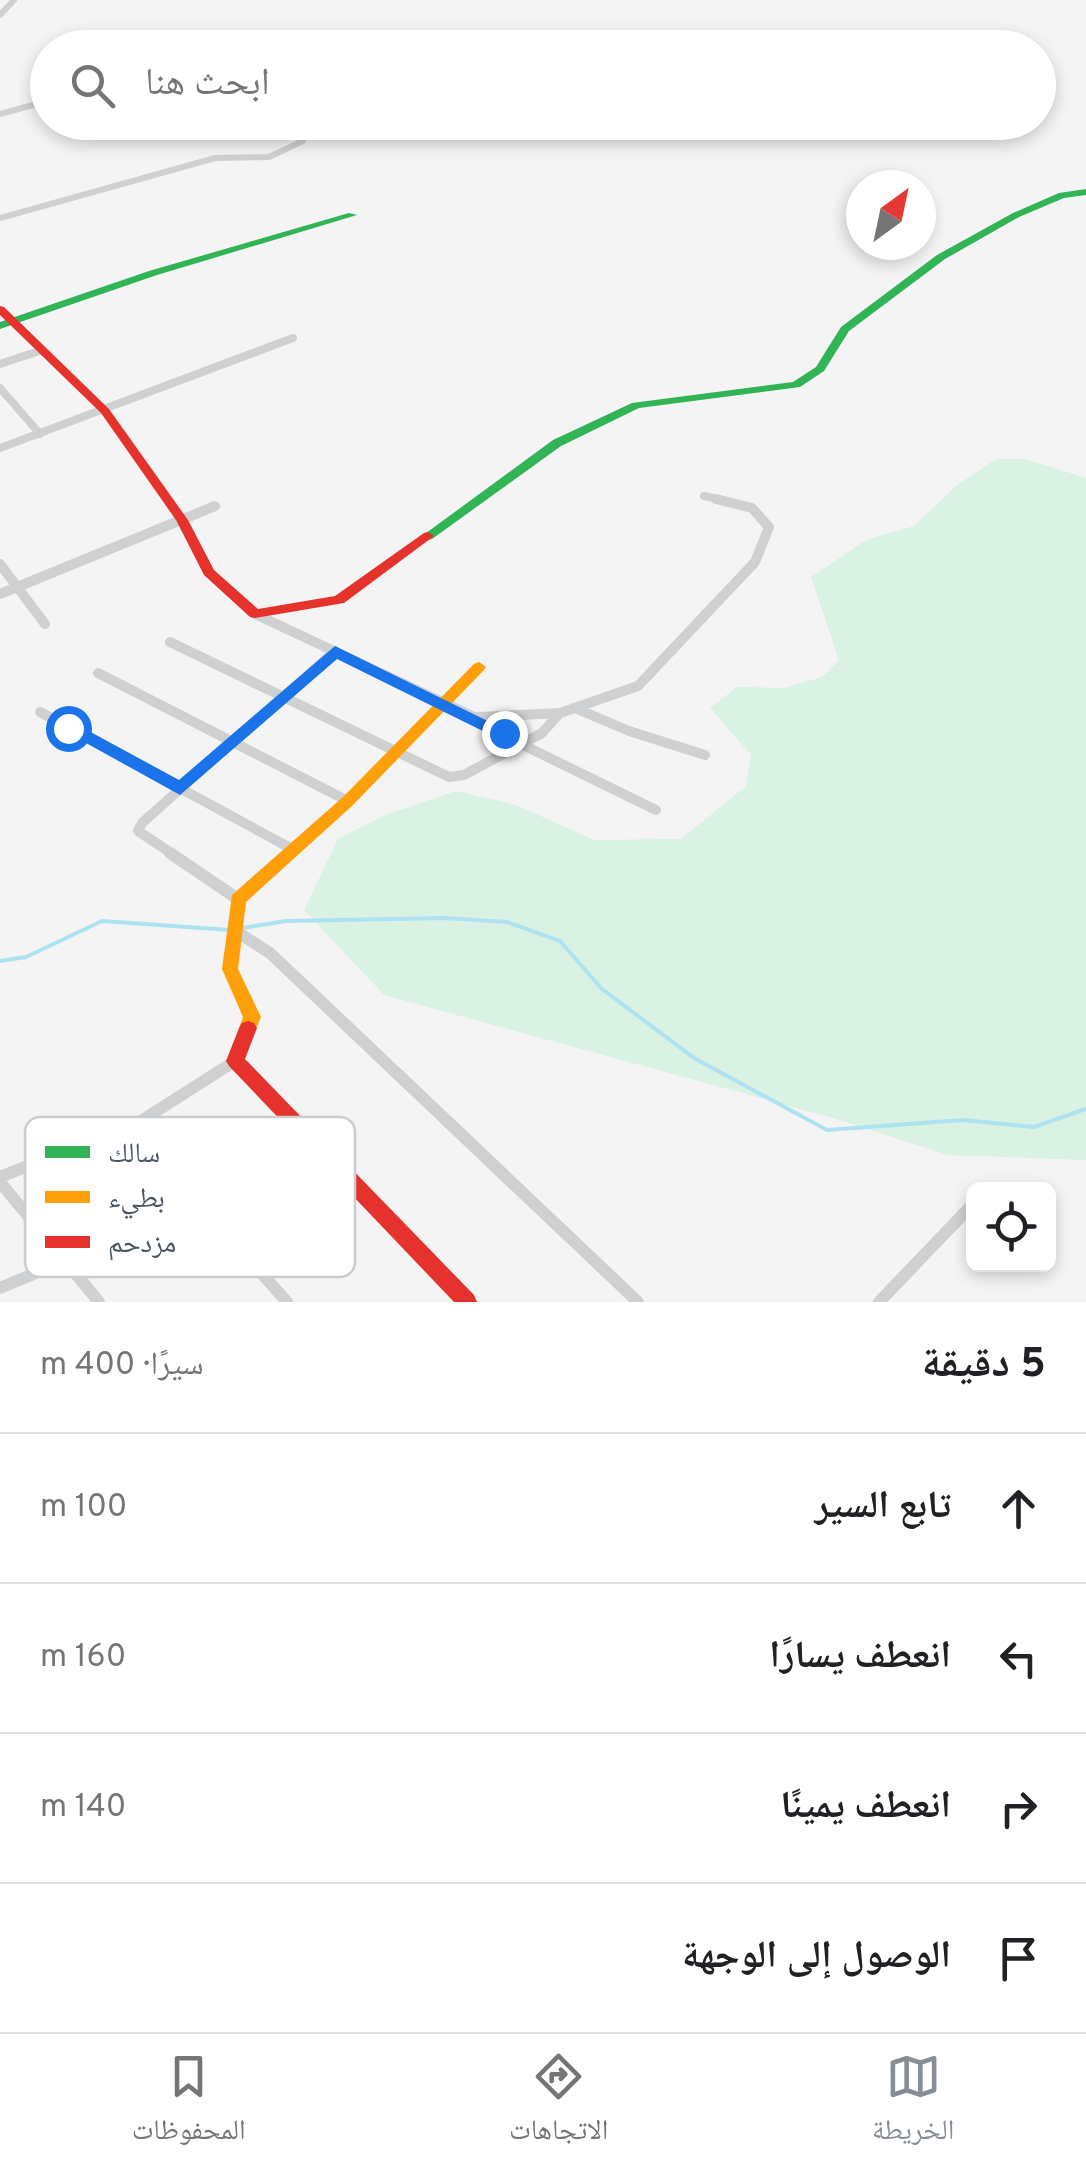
<!DOCTYPE html>
<html lang="ar">
<meta charset="utf-8">
<style>
:root{--surface:#fff;--page:#f2f2f2;--text:#202124;--muted:#757577;--line:#e0e0e0;--accent:#868d94}
body{margin:0;font-family:Overpass,"Noto Naskh Arabic",sans-serif;background:var(--page);color:var(--text);direction:rtl}
.controls{position:absolute;right:30px;bottom:30px;display:grid;overflow:hidden;border-radius:15px;box-shadow:0 5px 15px #0003}
.controls button{width:90px;height:90px;display:grid;place-items:center;padding:0;border:0;border-bottom:2px solid var(--line);background:var(--surface);color:var(--text);font:50px sans-serif}
.compass{position:absolute;left:846px;top:170px;width:90px;height:90px;border-radius:50%;background:var(--surface);box-shadow:0 5px 15px #0003;rotate:33deg}
.stop{position:absolute;width:30px;height:30px;margin:-22px;border:8px solid #1a73e8;border-radius:50%;background:#fff}
.stop.end{background:#1a73e8;border-color:#fff;box-shadow:0 2px 10px #0008}
.list{margin:0;padding:0;list-style:none}
h2{display:flex;justify-content:space-between;align-items:center;height:130px;margin:0;padding:0 40px;font-size:42px}
h2 small{font-size:32px;font-weight:400;color:var(--muted)}
.list li{display:grid;grid-template-columns:65px 1fr auto;gap:30px;align-items:center;box-sizing:border-box;height:150px;padding:0 40px;border-top:2px solid var(--line)}
.list b{display:block;font-size:38px;white-space:nowrap}
.list em{font-size:32px;font-style:normal;color:var(--muted)}
.icon{flex:none;width:55px;height:55px;fill:none;stroke:currentColor;stroke-width:2;stroke-linecap:round;stroke-linejoin:round}
.map{position:relative;flex:none;width:1086px;height:1302px;overflow:hidden;direction:ltr}
.search{position:absolute;background:var(--surface);box-shadow:0 5px 15px #0003;left:30px;right:30px;top:30px;height:110px;display:flex;align-items:center;gap:25px;box-sizing:border-box;padding:0 35px;border-radius:55px;color:var(--muted);font-size:38px}
.sheet{height:730px;background:var(--surface)}
nav{display:flex;justify-content:space-around;align-items:center;box-sizing:border-box;height:140px;border-top:2px solid var(--line);background:var(--surface);font-size:28px;color:var(--muted)}
nav a{display:grid;justify-items:center;gap:5px}
nav .on{color:var(--accent)}
.map>svg:first-child{display:block}
.green{fill:#d9f2e3}
.lines{fill:none;stroke-linecap:round;stroke-linejoin:round}
.stream{stroke:#aee2f0;stroke-width:4}
.street-far3{stroke:#ced0d2;stroke-width:6}
.street-far2{stroke:#ced0d2;stroke-width:8}
.street-far1{stroke:#ced0d2;stroke-width:10}
.street{stroke:#ced0d2;stroke-width:12}
.fast{fill:#30b455;fill-rule:evenodd}
.slow{fill:#ff9f0a;fill-rule:evenodd}
.jam{fill:#e5322d;fill-rule:evenodd}
.route{fill:#1a73e8}
.key{fill:#fff;stroke:#c9ccd0;stroke-width:2.5}
.key-label{font-size:28px;fill:#4a5661}
</style>
<div class="map">
<svg width="1086" height="1302" viewBox="0 0 1086 1302">
<rect width="100%" height="100%" fill="#f4f4f4"/>
<path class="green" d="M996,459H1026L1086,478V1160L948,1155L833,1118L384,995L304,910L338,839L385,815L456,791L516,805L594,840L681,839L746,786L751,755L710,708L737,687L784,688L822,677L839,660L811,577L866,540L914,526L956,486Z"/>
<g class="lines">
<g class="stream">
<path d="M243,928L286,921L445,918L507,922L560,941L602,989L694,1058L827,1130L963,1120L1034,1127L1086,1109"/>
<path d="M0,961L26,957L102,921L230,930"/>
</g>
<g class="street-far3">
<path d="M0,15L14,0"/>
<path d="M0,114L33,105"/>
<path d="M0,218L215,158L269,157L303,141L313,122"/>
</g>
<g class="street-far2">
<path d="M0,364L42,350"/>
<path d="M0,388L40,434"/>
<path d="M0,448L293,338"/>
<path d="M704,496L726,501"/>
</g>
<g class="street-far1">
<path d="M0,564L45,624"/>
<path d="M0,594L215,506"/>
<path d="M255,614L485,722L521,744L656,810"/>
<path d="M170,642L449,777L464,775L542,733L560,713L638,686L755,562L769,527L752,508L716,499"/>
<path d="M98,673L348,801"/>
<path d="M575,708L629,731L705,755"/>
<path d="M40,712L292,849"/>
<path d="M476,717L560,713"/>
<path d="M174,855L138,831L142,823L335,651"/>
</g>
<g class="street">
<path d="M170,853L238,899"/>
<path d="M234,930L270,953L638,1302"/>
<path d="M141,1121L200,1204L287,1302"/>
<path d="M0,1177L141,1121L235,1061"/>
<path d="M0,1182L99,1302"/>
<path d="M0,1288L200,1204"/>
<path d="M879,1302L974,1203"/>
</g>
<g class="fast">
<path d="M1086,189V195L1064,198L1019,217L945,259L849,331L824,371L800,387L639,408L561,446L432,539L428,540L422,536L553,440L632,403L793,382L816,367L841,327L937,255L1013,213L1059,193Z"/>
<path d="M349,213L357,215L157,275L0,329V322L149,271Z"/>
</g>
<path class="slow" d="M479,662L486,667L484,670L353,805L246,902L238,969L261,1017L254,1033L248,1035L242,1033L239,1028L243,1017L222,969L232,895L343,797L474,664Z"/>
<g class="jam">
<path d="M0,306L4,307L109,409L188,520L214,570L258,609L335,596L424,533L428,532L434,536L344,603L255,618L250,617L204,575L176,520L101,413L0,315Z"/>
<path d="M248,1021L254,1023L257,1028L245,1059L474,1295L477,1302H454L229,1066L226,1061L239,1028L242,1023Z"/>
</g>
</g>
<path class="route" d="M335,646L512,733L510,738H497L337,659L180,795L59,728L68,721L74,723L179,780Z"/>
<rect x="25" y="1117" width="330" height="160" rx="15" class="key"/>
<rect x="45" y="1146" width="45" height="12" fill="#30b455"/>
<rect x="45" y="1191" width="45" height="12" fill="#ff9f0a"/>
<rect x="45" y="1236" width="45" height="12" fill="#e5322d"/>
<g class="key-label">
<text x="108" y="1162">سالك</text>
<text x="108" y="1207">بطيء</text>
<text x="108" y="1252">مزدحم</text>
</g>
</svg>
<div class="controls">
<button><svg class="icon" aria-label="locate" viewBox="0 0 24 24"><circle cx="12" cy="12" r="6"/><path d="M12 2v4M12 18v4M2 12h4M18 12h4"/></svg></button>
</div>
<svg class="compass" viewBox="-18 -18 36 36"><path d="M0-13l5 13h-10z" fill="#e53935"/><path d="M0 13l5-13h-10z" fill="#757577"/></svg>
<div class="stop" style="left:68px;top:728px"></div>
<div class="stop end" style="left:504px;top:733px"></div>
<div class="search"><svg class="icon" aria-label="search" viewBox="0 0 24 24"><circle cx="10" cy="10" r="6"/><path d="M15 15l6 6"/></svg>ابحث هنا</div>
</div>
<section class="sheet">
<h2>5 دقيقة<small>سيرًا · 400 m</small></h2>
<ul class="list">
<li><svg class="icon" aria-label="ahead" viewBox="0 0 24 24"><path d="M12 20V5M6 11l6-6 6 6"/></svg><div><b>تابع السير</b></div><em>100 m</em></li>
<li><svg class="icon" aria-label="left" viewBox="0 0 24 24"><path d="M17 20v-9H6M10 6l-5 5 5 5"/></svg><div><b>انعطف يسارًا</b></div><em>160 m</em></li>
<li><svg class="icon" aria-label="right" viewBox="0 0 24 24"><path d="M7 20v-9h11M14 6l5 5-5 5"/></svg><div><b>انعطف يمينًا</b></div><em>140 m</em></li>
<li><svg class="icon" aria-label="arrive" viewBox="0 0 24 24"><path d="M6 21V4h12l-3 4 3 4H6"/></svg><div><b>الوصول إلى الوجهة</b></div></li>
</ul>
</section>
<nav>
<a class="on"><svg class="icon" aria-label="map" viewBox="0 0 24 24"><path d="M3 6l6-2 6 2 6-2v14l-6 2-6-2-6 2zM9 4v14M15 6v14"/></svg>الخريطة</a>
<a><svg class="icon" aria-label="directions" viewBox="0 0 24 24"><path d="M12 3l9 9-9 9-9-9zM9 14v-3h6M13 9l2 2-2 2"/></svg>الاتجاهات</a>
<a><svg class="icon" aria-label="saved" viewBox="0 0 24 24"><path d="M7 4h10v16l-5-4-5 4z"/></svg>المحفوظات</a>
</nav>
